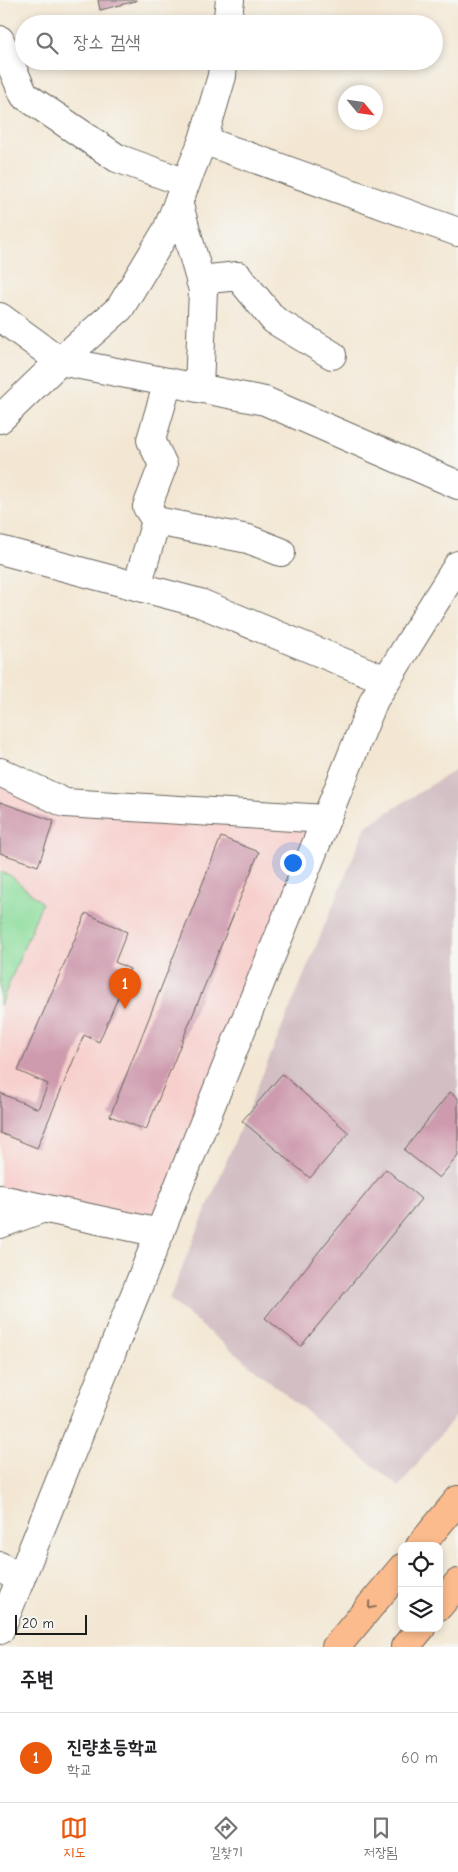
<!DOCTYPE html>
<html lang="ko">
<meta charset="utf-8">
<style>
:root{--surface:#fff;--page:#f2f2f2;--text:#202124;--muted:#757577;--line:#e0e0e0;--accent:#ea580c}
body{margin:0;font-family:"Comic Neue","Poor Story",sans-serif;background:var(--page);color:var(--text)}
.controls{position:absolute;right:15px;bottom:15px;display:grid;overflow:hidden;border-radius:10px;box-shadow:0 2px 8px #0003}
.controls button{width:45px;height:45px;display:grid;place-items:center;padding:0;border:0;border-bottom:1px solid var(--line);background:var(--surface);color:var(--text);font:25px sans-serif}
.compass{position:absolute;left:338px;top:85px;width:45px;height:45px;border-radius:50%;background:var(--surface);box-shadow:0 2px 8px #0003;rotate:119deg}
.scale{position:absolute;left:15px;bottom:12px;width:72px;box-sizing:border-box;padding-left:5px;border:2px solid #1c1c1c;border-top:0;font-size:14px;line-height:18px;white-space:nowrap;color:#1c1c1c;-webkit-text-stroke:4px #f6f6f2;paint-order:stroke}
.you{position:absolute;left:292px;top:862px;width:18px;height:18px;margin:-12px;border:4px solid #fff;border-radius:50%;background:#1a73e8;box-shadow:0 0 0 8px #1a73e833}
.badge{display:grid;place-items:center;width:32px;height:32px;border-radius:50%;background:var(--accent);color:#fff;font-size:16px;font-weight:700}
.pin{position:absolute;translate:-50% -41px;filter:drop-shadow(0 1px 2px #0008)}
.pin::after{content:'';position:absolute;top:26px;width:18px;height:15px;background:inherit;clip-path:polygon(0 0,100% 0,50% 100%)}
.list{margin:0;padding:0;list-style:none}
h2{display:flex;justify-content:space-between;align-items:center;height:65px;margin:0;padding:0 20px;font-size:21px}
h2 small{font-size:16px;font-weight:400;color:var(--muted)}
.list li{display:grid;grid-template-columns:32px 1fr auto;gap:15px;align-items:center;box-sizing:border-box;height:90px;padding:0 20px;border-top:1px solid var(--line)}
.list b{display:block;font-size:19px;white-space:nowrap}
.list p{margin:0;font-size:16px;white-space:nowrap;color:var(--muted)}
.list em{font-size:16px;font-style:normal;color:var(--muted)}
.icon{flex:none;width:28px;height:28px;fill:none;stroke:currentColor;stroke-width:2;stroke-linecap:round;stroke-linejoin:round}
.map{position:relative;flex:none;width:458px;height:1647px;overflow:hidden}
.search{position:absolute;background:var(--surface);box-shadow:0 2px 8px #0003;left:15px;right:15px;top:15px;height:55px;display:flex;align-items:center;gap:12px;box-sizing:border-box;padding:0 18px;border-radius:28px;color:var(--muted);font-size:19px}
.sheet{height:155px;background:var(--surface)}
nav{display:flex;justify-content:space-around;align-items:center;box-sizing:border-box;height:70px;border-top:1px solid var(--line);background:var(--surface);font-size:14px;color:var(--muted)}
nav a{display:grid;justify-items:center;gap:2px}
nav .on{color:var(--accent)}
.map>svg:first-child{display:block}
.built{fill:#f7d0cd}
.industrial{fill:#d2bec3}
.green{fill:#8ddd9d;stroke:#547c5c}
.building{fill:#ce9aad}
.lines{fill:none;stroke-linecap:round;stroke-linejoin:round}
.minor-casing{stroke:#67635c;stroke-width:30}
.highway-casing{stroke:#67635c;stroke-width:30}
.minor{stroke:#fff;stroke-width:28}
.highway{stroke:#fbbb8c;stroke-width:28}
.oneway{stroke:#8c6c54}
</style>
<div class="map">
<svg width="458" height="1647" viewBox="0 0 458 1647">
<rect width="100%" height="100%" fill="#f6f6f2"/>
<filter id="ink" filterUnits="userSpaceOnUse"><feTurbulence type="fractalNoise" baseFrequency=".02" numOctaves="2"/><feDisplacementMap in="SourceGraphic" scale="10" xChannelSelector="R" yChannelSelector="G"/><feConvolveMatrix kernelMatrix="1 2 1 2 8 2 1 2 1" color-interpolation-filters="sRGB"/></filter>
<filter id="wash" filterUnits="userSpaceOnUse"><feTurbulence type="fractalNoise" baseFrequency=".0096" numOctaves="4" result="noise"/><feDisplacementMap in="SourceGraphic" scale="20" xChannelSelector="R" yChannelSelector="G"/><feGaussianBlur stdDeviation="1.12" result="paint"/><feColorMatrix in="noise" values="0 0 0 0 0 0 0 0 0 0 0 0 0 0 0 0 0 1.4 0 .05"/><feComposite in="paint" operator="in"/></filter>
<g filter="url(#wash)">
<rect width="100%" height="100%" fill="#f3e7d3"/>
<path class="built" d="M0,772L65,803L326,819L160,1233L0,1199Z"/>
<path class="industrial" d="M458,768V1413L399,1487L169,1299L366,826Z"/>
<path class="green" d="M0,872L10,875L42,903L0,1006Z"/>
<g id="blocks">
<g class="building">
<path d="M98,0H136V1L100,10Z"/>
<path d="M0,802L54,821L38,866L0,853Z"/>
<path d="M221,837L259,852L146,1130L110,1116Z"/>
<path d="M86,913L127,932L115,962L130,969L99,1042L84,1035L37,1148L0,1133V1093L38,1109L48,1084L18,1071Z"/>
<path d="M282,1074L349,1133L310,1178L242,1121Z"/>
<path d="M450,1092L458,1098V1156L439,1178L404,1150Z"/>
<path d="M386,1169L421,1199L301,1346L265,1318Z"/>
</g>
</g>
</g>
<g filter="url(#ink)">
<use href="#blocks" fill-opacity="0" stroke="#67635c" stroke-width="1"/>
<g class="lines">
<defs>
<g id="minor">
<path d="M227,24L230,0"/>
<path d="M0,40L24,95L117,158L186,183"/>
<path d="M203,140L458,232"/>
<path d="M178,202L203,290L199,388"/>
<path d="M200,280L238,276L274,320L332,355"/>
<path d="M0,317L60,361L265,401L458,485"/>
<path d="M0,419L60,361L120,308L167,230L203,140L222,76L223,61"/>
<path d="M156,521L248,539L281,552"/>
<path d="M0,550L200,603L386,680"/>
<path d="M137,586L156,521L147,507L163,465L151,440L168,382"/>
<path d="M0,772L65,803L326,819"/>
<path d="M0,1199L160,1233"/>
<path d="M0,1224L44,1208"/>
<path d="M0,1566L20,1580"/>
<path d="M0,1630L374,700L458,565"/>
</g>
<g id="highway">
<path d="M420,1546L458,1500"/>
<path d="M439,1606L458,1583"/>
<path d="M336,1647L402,1568"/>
<path d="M405,1647L421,1628"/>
</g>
</defs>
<use href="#minor" class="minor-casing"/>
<use href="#highway" class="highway-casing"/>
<use href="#minor" class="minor"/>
<use href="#highway" class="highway"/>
</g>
<defs><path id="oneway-chevron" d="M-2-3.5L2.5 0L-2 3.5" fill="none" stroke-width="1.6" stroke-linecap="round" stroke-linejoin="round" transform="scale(1.25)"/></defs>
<use class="oneway" href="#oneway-chevron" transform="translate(371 1606) rotate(130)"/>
</g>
</svg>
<div class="controls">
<button><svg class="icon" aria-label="locate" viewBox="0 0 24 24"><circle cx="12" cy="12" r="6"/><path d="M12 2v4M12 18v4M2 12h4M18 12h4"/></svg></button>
<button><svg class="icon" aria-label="layers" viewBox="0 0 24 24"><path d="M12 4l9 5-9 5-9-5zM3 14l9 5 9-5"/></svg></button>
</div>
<svg class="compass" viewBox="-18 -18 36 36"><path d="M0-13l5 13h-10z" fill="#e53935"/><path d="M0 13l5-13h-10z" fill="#757577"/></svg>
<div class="scale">20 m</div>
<div class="you"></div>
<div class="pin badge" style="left:125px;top:1009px">1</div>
<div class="search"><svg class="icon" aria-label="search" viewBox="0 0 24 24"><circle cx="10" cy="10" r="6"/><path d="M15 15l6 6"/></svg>장소 검색</div>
</div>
<section class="sheet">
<h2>주변<small></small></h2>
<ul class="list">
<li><span class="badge">1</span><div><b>진량초등학교</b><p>학교</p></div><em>60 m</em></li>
</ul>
</section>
<nav>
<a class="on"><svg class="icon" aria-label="map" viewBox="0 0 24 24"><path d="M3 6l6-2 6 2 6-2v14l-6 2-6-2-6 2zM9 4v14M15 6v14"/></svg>지도</a>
<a><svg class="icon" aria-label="directions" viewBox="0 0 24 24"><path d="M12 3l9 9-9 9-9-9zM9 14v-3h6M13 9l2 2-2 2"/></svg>길찾기</a>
<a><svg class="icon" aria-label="saved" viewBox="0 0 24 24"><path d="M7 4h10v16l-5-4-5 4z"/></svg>저장됨</a>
</nav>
